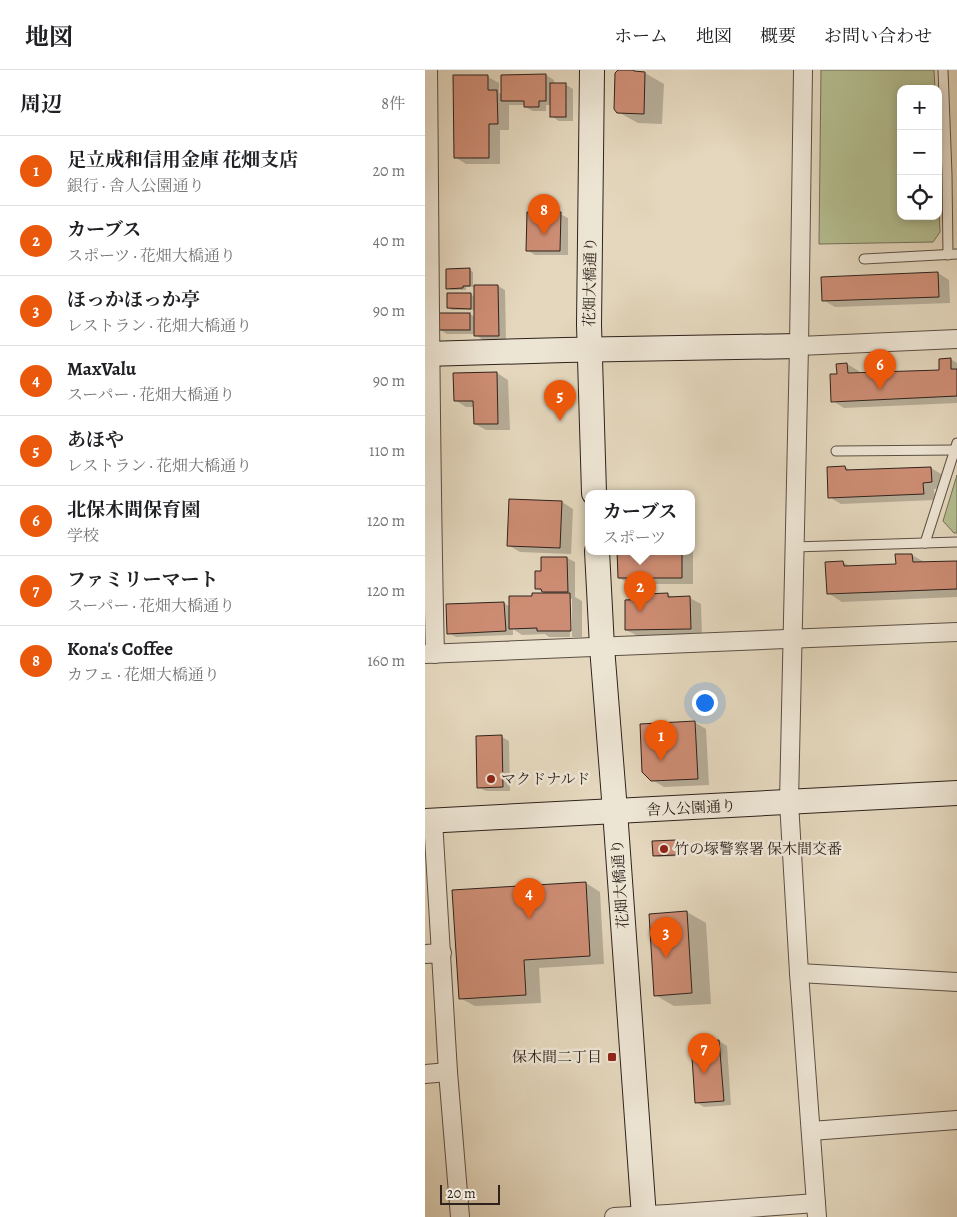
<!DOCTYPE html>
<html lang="ja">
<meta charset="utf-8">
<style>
:root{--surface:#fff;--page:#f2f2f2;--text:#202124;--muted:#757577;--line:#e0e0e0;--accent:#ea580c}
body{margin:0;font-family:Alegreya,"Noto Serif JP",serif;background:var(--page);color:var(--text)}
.controls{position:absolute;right:15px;top:15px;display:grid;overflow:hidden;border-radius:10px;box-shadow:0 2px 8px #0003}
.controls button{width:45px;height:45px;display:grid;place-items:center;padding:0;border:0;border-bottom:1px solid var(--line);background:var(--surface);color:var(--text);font:25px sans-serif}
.scale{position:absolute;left:15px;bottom:12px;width:60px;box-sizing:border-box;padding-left:5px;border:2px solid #2f221c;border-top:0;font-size:14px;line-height:18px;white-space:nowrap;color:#2f221c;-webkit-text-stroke:4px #ede5d4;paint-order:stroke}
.you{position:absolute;left:279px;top:632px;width:18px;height:18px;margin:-12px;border:4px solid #fff;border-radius:50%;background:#1a73e8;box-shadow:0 0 0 8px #1a73e833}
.badge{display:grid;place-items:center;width:32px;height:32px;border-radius:50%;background:var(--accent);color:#fff;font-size:16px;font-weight:700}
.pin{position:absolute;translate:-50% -41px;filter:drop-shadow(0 1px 2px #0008)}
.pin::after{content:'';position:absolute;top:26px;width:18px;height:15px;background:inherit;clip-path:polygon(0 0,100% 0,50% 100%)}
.popup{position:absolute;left:160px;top:420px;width:110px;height:65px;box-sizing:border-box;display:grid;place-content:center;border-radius:10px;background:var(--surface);filter:drop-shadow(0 1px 4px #0005);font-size:16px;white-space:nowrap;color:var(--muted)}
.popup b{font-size:19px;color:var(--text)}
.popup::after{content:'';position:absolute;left:50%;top:100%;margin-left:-10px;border:10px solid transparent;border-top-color:var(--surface)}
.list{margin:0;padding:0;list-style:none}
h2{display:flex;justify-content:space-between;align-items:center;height:65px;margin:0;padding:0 20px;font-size:21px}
h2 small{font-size:16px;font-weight:400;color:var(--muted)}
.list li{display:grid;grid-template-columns:32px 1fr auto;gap:15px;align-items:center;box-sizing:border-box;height:70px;padding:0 20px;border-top:1px solid var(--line)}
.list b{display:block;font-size:19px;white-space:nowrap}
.list p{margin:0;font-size:16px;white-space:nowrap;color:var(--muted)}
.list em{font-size:16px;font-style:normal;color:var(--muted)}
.icon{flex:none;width:28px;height:28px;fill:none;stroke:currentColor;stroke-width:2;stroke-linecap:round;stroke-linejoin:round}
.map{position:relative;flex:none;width:532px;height:1147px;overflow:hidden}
header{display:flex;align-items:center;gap:30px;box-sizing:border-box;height:70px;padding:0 25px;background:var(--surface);border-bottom:1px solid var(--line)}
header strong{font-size:24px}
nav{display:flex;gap:28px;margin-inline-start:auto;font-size:18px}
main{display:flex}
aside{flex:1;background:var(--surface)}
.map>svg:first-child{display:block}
.green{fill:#b4be91;stroke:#727056}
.shadow{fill:#0003}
.building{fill:#cd8d74;stroke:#2f221c}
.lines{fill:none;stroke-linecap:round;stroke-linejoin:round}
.lane-casing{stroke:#5c4f44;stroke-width:11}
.street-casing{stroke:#5c4f44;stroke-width:20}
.secondary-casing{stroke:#2f221c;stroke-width:26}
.lane{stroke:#ede5d4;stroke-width:9}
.street{stroke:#ede5d4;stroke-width:18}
.secondary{stroke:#ede5d4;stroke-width:24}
.poi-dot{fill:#8f2418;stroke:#ede5d4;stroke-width:2}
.labels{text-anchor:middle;stroke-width:5;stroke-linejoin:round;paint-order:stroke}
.street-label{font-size:15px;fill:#2f221c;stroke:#ede5d4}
.poi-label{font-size:15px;fill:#2f221c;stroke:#ede5d4;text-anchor:start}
</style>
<header>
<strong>地図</strong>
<nav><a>ホーム</a><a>地図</a><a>概要</a><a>お問い合わせ</a></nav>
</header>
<main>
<aside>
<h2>周辺<small>8件</small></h2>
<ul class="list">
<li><span class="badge">1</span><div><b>足立成和信用金庫 花畑支店</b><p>銀行 · 舎人公園通り</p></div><em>20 m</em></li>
<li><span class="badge">2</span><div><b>カーブス</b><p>スポーツ · 花畑大橋通り</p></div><em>40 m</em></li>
<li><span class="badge">3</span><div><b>ほっかほっか亭</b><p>レストラン · 花畑大橋通り</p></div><em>90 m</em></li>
<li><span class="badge">4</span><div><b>MaxValu</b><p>スーパー · 花畑大橋通り</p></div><em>90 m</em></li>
<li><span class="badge">5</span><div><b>あほや</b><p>レストラン · 花畑大橋通り</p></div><em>110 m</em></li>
<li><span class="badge">6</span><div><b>北保木間保育園</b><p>学校</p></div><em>120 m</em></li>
<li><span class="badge">7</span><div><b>ファミリーマート</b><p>スーパー · 花畑大橋通り</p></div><em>120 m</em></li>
<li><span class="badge">8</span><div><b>Kona's Coffee</b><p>カフェ · 花畑大橋通り</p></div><em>160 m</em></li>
</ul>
</aside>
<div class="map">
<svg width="532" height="1147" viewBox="0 0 532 1147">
<rect width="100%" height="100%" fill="#e4d7bd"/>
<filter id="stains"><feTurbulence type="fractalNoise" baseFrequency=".004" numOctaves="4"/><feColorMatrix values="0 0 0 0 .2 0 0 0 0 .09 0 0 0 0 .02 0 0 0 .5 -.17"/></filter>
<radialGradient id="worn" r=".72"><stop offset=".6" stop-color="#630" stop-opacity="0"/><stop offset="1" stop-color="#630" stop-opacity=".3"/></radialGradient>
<g class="green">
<path d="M396,0H509L510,19H476V146H513V117L515,162L508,172L394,174Z"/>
<path d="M532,405V463H529L518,451Z"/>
</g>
<g class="shadow">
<path d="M212,3H220L239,14L237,54L213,53L193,42Z"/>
<path d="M121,5L129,10V15L140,14L148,19V51H134L126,46V35H121V41H108L100,37V35H84V60H75V94H41L30,87L63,7L74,13V23L77,24Z"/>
<path d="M135,144L143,148V185H110L102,180Z"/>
<path d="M44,199L48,202V216H73L80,220L81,270H58L51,265V264H22L14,259L45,244L50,247V240H27L23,237L45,224L50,227V217H41V220H26L22,218Z"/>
<path d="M513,203L524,210L525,233L410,237L398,230Z"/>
<path d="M525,289L532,293V333L419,338L408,331L413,305L412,295L422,294L434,301V304L516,301Z"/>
<path d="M72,303L83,310L85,360H61L50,354V337H41L30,330Z"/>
<path d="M420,397L427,401L506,398L518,405V418L509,419L510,430L416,434L404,427Z"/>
<path d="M137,432L148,439L146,484L95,482L83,475Z"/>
<path d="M266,471L268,472V514H205L194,508V481H266Z"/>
<path d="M487,485L501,493L532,492V527L417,532L403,523L418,492L426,497L472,495Z"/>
<path d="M142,488L150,492V527L157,531V567H147V529H144L145,567H124L120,564L97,565L88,559V565L31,567L23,563L79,533L85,537L108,528L122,524L111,518L117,502Z"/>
<path d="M242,524L249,528H265L276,534L277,565L213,566L201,560L222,531Z"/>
<path d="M269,652L281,659L284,715L239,717L227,710Z"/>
<path d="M77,667L84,671L85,721H61L53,717Z"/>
<path d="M250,771L254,773L255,786L233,787L229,785Z"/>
<path d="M161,813L175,822L179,894L114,898L116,933L50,936L35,928Z"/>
<path d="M262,842L281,853L286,934L249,936L230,925Z"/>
<path d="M294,971L302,976L306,1035L279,1037L271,1032Z"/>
</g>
<g class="building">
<path d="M193,0H208L209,1L220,2L219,44L192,43L189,39L190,3Z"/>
<path d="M121,4V31H114V37H99V31H76V5Z"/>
<path d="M28,5H63V20H72L73,54H64V88H29Z"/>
<rect x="125" y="13" width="16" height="34"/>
<path d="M102,142H136L135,181H101Z"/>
<path d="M45,198V216H38V218L21,219V199Z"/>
<path d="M513,202L514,227L397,231L396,207Z"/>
<path d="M49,215H73L74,266H49Z"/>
<path d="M22,223H46V239L22,238Z"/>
<rect x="13" y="243" width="32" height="17"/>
<path d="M526,288V299H532V326L406,332L405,304H412L411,294L422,293L423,303L514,300V289Z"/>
<path d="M72,302L73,354H49L48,331H29L28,303Z"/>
<path d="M420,396L421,400L506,397L507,412L498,413L499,424L403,428L402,397Z"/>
<path d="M84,429L137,431L135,478L82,476Z"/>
<path d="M192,481H257V508H193Z"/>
<path d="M470,484H487L488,492L532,491V519L402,524L400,492L418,491L419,496L471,494Z"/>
<path d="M116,487H142L143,522H117L116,519H110V501H116Z"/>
<path d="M107,523H145L146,561H112V558L84,559V526H107Z"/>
<path d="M243,523V527L265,526L266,559L200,560V530L221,529L220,524Z"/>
<path d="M79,532L81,561L22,564L21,534Z"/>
<path d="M270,651L273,709L226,711L217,702L215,654Z"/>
<path d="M77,665L78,717L52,718L51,666Z"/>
<path d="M251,770V785L228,786L227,771Z"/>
<path d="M161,812L165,886L99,890L101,925L34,929L27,820Z"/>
<path d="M262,841L267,923L229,926L224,844Z"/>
<path d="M294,970L299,1031L270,1033L266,972Z"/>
</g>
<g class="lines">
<defs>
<g id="lane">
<path d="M518,0L522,104L523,185"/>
<path d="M439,189L532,184"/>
<path d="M411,381L530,380"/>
<path d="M500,473L532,373"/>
<path d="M369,477L532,472"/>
</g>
<g id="street">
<path d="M3,0C5,195 5,389 10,584"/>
<path d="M378,0L374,276L364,732L374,903L392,1147"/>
<path d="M374,276L532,269"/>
<path d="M0,584L532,562"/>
<path d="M8,750L23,1002L35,1147"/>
<path d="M0,884L17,883"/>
<path d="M374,903L532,912"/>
<path d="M0,1004L23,1002"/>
<path d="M386,1061L532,1050"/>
<path d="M189,1147L243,1144L391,1133"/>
</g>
<g id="secondary">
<path d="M167,0L164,255L169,423"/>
<path d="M0,284L140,280L374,276"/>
<path d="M172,481L177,577L190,741L219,1147"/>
<path d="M0,751L532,723"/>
</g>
</defs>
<use href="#lane" class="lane-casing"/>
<use href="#street" class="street-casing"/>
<use href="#secondary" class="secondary-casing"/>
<use href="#lane" class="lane"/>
<use href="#street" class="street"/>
<use href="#secondary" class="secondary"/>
</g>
<g class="poi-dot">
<circle cx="66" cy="709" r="5"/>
<circle cx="239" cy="779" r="5"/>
<rect x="182" y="982" width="10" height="10" rx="2.5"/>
</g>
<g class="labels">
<g class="street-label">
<text transform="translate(165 212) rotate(-89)" y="5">花畑大橋通り</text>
<text transform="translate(266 738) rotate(-3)" y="5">舎人公園通り</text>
<text transform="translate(195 814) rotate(-94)" y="5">花畑大橋通り</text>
</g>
<g class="poi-label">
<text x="76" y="714">マクドナルド</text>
<text x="249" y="784">竹の塚警察署 保木間交番</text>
<text x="177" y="992" text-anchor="end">保木間二丁目</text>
</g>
</g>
<rect width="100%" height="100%" filter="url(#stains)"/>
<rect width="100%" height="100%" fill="url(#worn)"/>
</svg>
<div class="controls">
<button>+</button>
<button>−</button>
<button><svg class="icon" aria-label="locate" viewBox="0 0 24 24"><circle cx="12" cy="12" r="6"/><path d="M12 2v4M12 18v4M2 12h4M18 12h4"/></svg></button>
</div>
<div class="scale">20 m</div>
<div class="you"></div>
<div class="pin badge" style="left:236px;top:691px">1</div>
<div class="pin badge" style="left:215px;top:542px">2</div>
<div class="popup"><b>カーブス</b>スポーツ</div>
<div class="pin badge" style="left:241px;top:888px">3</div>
<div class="pin badge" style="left:104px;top:849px">4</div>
<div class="pin badge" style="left:135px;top:351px">5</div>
<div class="pin badge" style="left:455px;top:320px">6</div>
<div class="pin badge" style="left:279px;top:1004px">7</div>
<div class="pin badge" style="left:119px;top:165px">8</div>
</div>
</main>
